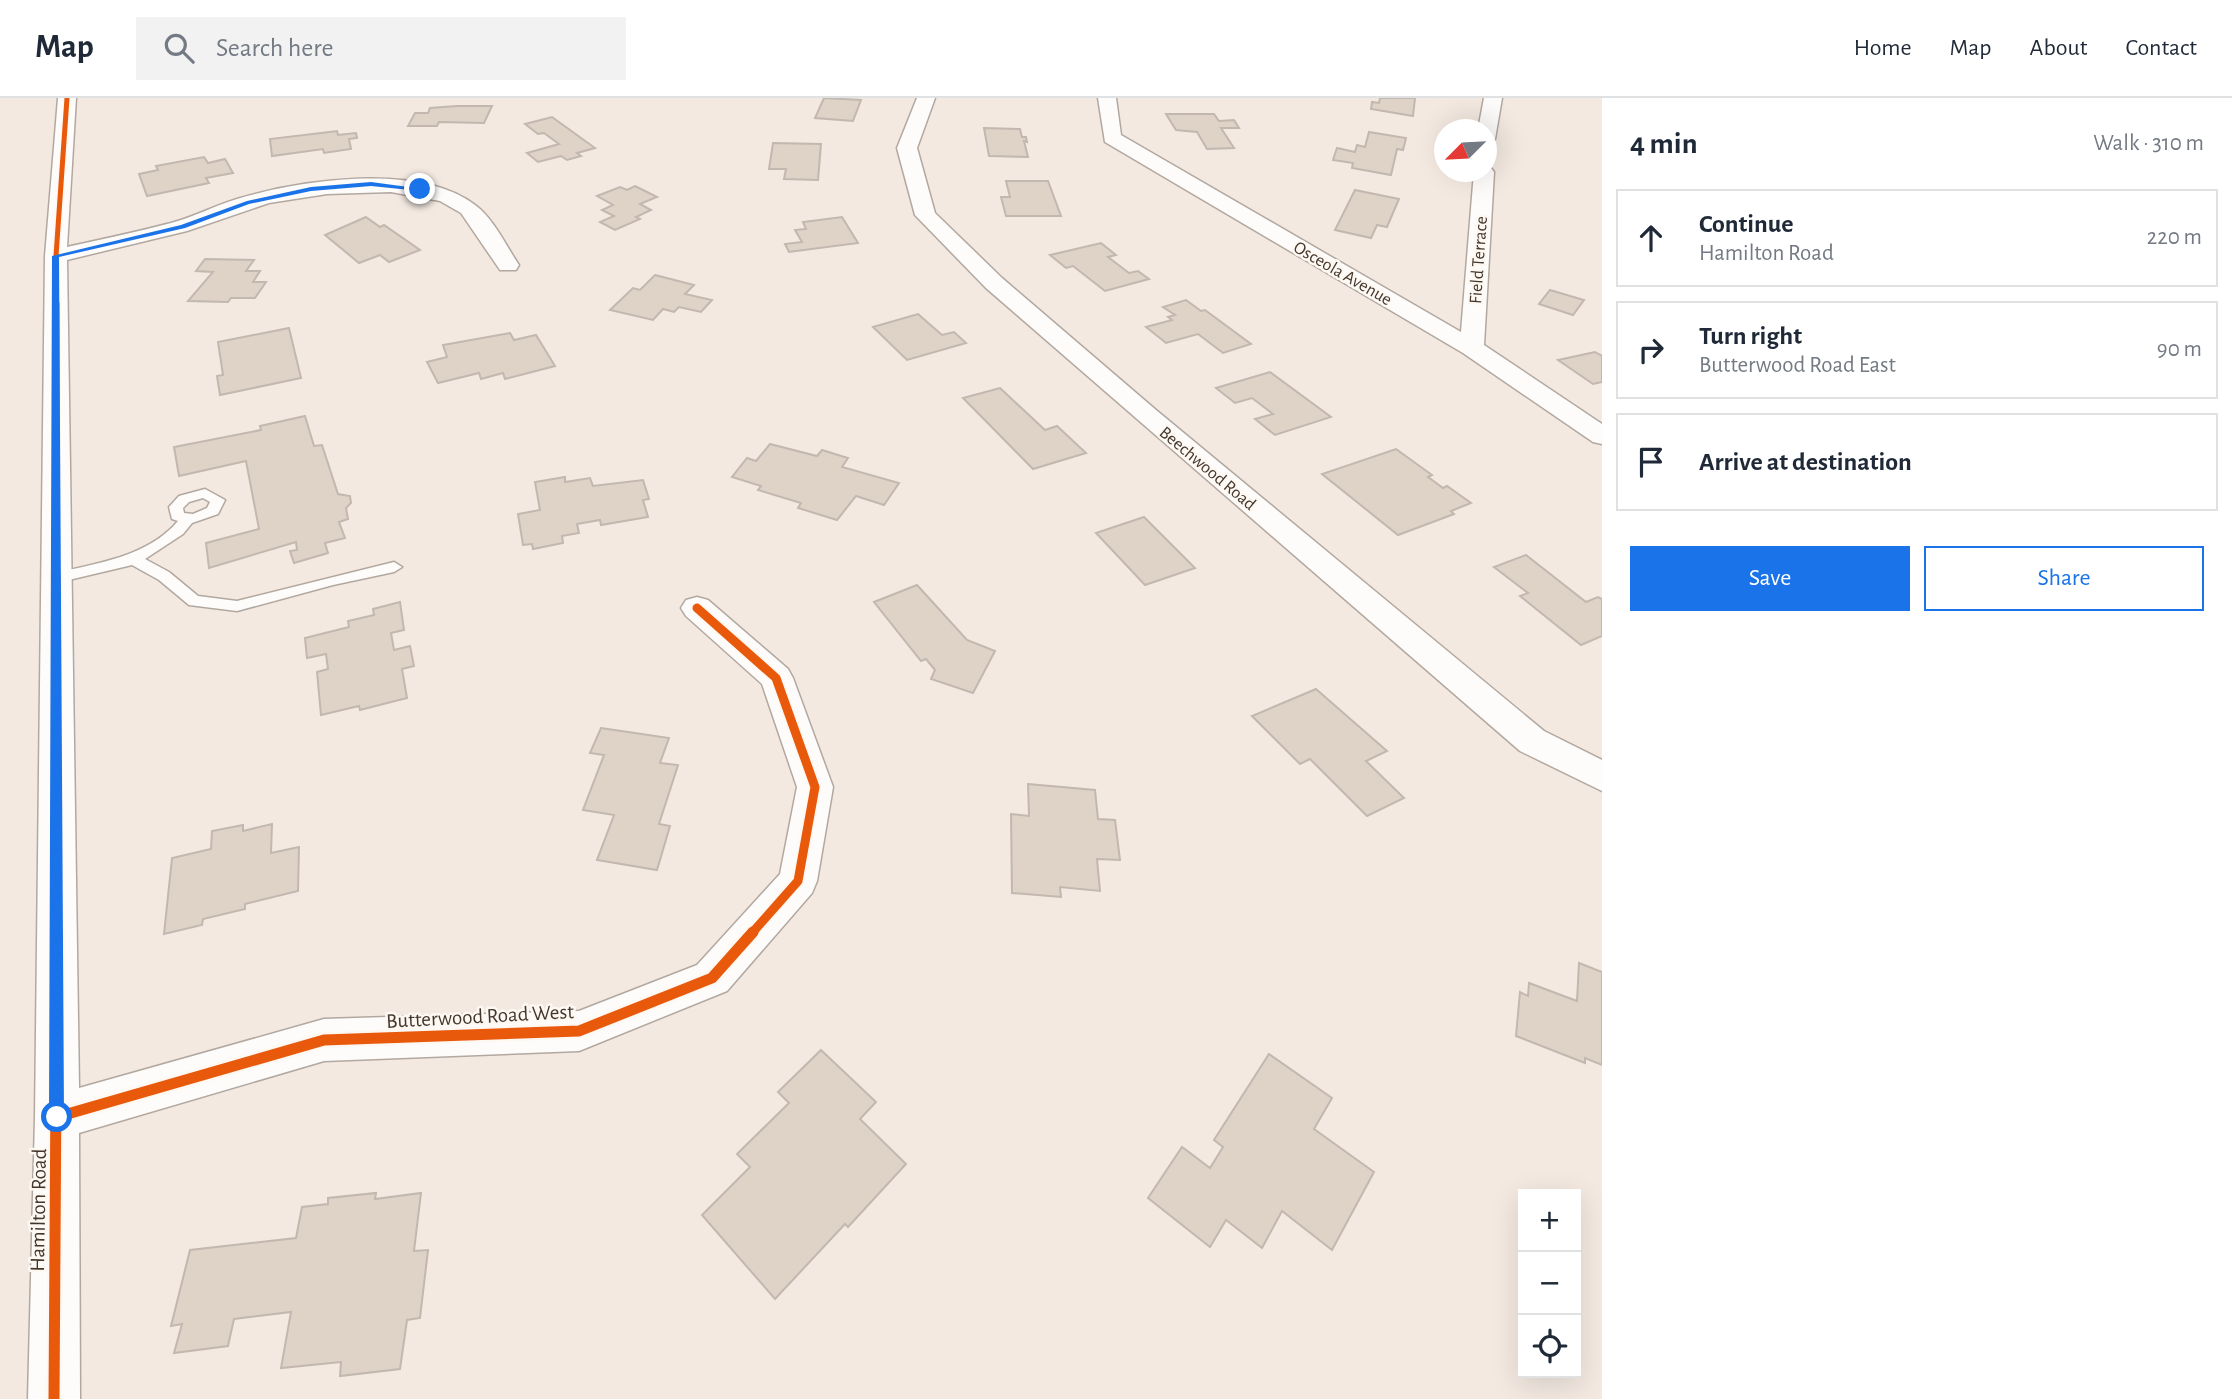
<!DOCTYPE html>
<meta charset="utf-8">
<style>
:root{--surface:#fff;--page:#f2f2f3;--text:#1f2937;--muted:#747a83;--line:#e0e1e3;--accent:#1a73e8}
body{margin:0;font-family:"Alegreya Sans",sans-serif;background:var(--page);color:var(--text)}
.controls{position:absolute;right:21px;bottom:21px;display:grid;overflow:hidden;border-radius:0px;box-shadow:0 7px 28px #0002}
.controls button{width:63px;height:63px;display:grid;place-items:center;padding:0;border:0;border-bottom:2px solid var(--line);background:var(--surface);color:var(--text);font:35px sans-serif}
.compass{position:absolute;left:1434px;top:21px;width:63px;height:63px;border-radius:50%;background:var(--surface);box-shadow:0 7px 28px #0002;rotate:246deg}
.stop{position:absolute;width:21px;height:21px;margin:-16px;border:5px solid #1a73e8;border-radius:50%;background:#fff}
.stop.end{background:#1a73e8;border-color:#fff;box-shadow:0 2px 7px #0008}
.list{margin:0;padding:0;list-style:none}
h2{display:flex;justify-content:space-between;align-items:center;height:91px;margin:0;padding:0 28px;font-size:30px}
h2 small{font-size:23px;font-weight:400;color:var(--muted)}
.list li{display:grid;grid-template-columns:46px 1fr auto;gap:21px;align-items:center;box-sizing:border-box;height:98px;margin:0 14px 14px;padding:0 14px;border:2px solid var(--line);border-radius:0px}
.list b{display:block;font-size:26px;white-space:nowrap}
.list p{margin:0;font-size:23px;white-space:nowrap;color:var(--muted)}
.list em{font-size:23px;font-style:normal;color:var(--muted)}
.actions{display:flex;gap:14px;padding:21px 28px}
.actions a{flex:1;padding:16px 0;border:2px solid var(--accent);border-radius:0px;text-align:center;font-size:24px;color:var(--accent)}
.actions .main{background:var(--accent);color:#fff}
.icon{flex:none;width:38px;height:38px;fill:none;stroke:currentColor;stroke-width:2;stroke-linecap:round;stroke-linejoin:round}
.map{position:relative;flex:none;width:1602px;height:1301px;overflow:hidden}
header{display:flex;align-items:center;gap:42px;box-sizing:border-box;height:98px;padding:0 35px;background:var(--surface);border-bottom:2px solid var(--line)}
header strong{font-size:33px}
nav{display:flex;gap:38px;margin-inline-start:auto;font-size:24px}
.search{width:490px;height:63px;background:var(--page);display:flex;align-items:center;gap:18px;box-sizing:border-box;padding:0 24px;border-radius:0px;color:var(--muted);font-size:26px}
main{display:flex}
aside{flex:1;background:var(--surface)}
.map>svg:first-child{display:block}
.building{fill:#dfd2c7;stroke:#c2b8af;stroke-width:2}
.lines{fill:none;stroke-linecap:round;stroke-linejoin:round}
.service-casing{stroke:#b2a8a0;stroke-width:3}
.minor-casing{stroke:#b2a8a0;stroke-width:3}
.service{fill:#fdfcfa;fill-rule:evenodd}
.minor{fill:#fdfcfa;fill-rule:evenodd}
.cycleway-far3-casing{stroke:#fef8f3;stroke-width:8}
.cycleway-far2-casing{stroke:#fef8f3;stroke-width:10}
.cycleway-far1-casing{stroke:#fef8f3;stroke-width:13}
.cycleway-casing{stroke:#fef8f3;stroke-width:16}
.cycleway-far3{stroke:#e8590c;stroke-width:5}
.cycleway-far2{stroke:#e8590c;stroke-width:7}
.cycleway-far1{stroke:#e8590c;stroke-width:9}
.cycleway{stroke:#e8590c;stroke-width:11}
.route{fill:#1a73e8}
.labels{text-anchor:middle;stroke-width:5;stroke-linejoin:round;paint-order:stroke}
.far-street-label{font-size:18px;fill:#43372d;stroke:#fef8f3}
.street-label{font-size:21px;fill:#43372d;stroke:#fef8f3}
</style>
<header>
<strong>Map</strong>
<div class="search"><svg class="icon" aria-label="search" viewBox="0 0 24 24"><circle cx="10" cy="10" r="6"/><path d="M15 15l6 6"/></svg>Search here</div>
<nav><a>Home</a><a>Map</a><a>About</a><a>Contact</a></nav>
</header>
<main>
<div class="map">
<svg width="1602" height="1301" viewBox="0 0 1602 1301">
<rect width="100%" height="100%" fill="#f3e9e1"/>
<g class="building">
<path d="M824,0L861,2L853,23L815,20Z"/>
<path d="M1380,0H1415L1413,18L1371,11L1372,4L1379,5Z"/>
<path d="M457,8H492L484,25L439,24L437,28H408L415,15H428L430,10Z"/>
<path d="M1166,16H1214L1219,23L1234,22L1239,30H1221L1234,50L1207,51L1197,34L1176,32Z"/>
<path d="M552,19L595,50L577,55L581,58L567,62L561,58L538,64L527,55L559,46L544,35L538,36L525,26Z"/>
<path d="M984,30L1020,31L1022,39H1026L1027,44L1024,43L1028,59L989,58Z"/>
<path d="M337,33L338,37L356,35L357,40L349,41L351,51L324,55L323,51L272,58L270,41Z"/>
<path d="M1369,34L1406,40L1403,52L1397,51L1391,77L1352,70L1353,65L1333,62L1337,50L1355,54L1357,47L1365,49Z"/>
<path d="M773,45L821,46L818,82L784,81L786,71H769Z"/>
<path d="M204,59L208,65L225,61L233,75L206,80L209,85L147,98L139,76L158,72L156,68Z"/>
<path d="M1006,83H1048L1061,118H1006L1001,99H1010Z"/>
<path d="M635,88L657,99L640,106L651,112L636,119L640,121L615,132L600,124L614,118L602,112L613,107L597,98L620,89L627,92Z"/>
<path d="M1355,92L1399,101L1387,129L1377,127L1371,140L1335,132Z"/>
<path d="M366,119L380,129L384,127L420,152L389,164L380,157L359,165L325,137Z"/>
<path d="M842,119L858,145L789,154L785,146L802,144L795,132L806,131L803,124Z"/>
<path d="M1101,145L1116,157L1108,159L1129,175L1138,173L1149,181L1105,193L1073,168L1066,170L1050,157Z"/>
<path d="M205,161L254,162L246,173H260L253,184H266L255,200H231L228,204L188,203L213,174L196,173Z"/>
<path d="M655,177L694,187L685,196L712,202L701,214L679,209L674,214L663,211L653,222L610,212L633,190L640,192Z"/>
<path d="M1550,192L1584,202L1573,217L1539,206Z"/>
<path d="M1186,202L1201,213L1205,212L1251,246L1223,255L1198,236L1166,245L1146,229L1172,222L1168,219L1175,217L1163,209Z"/>
<path d="M918,216L942,237L954,234L966,245L907,262L873,229Z"/>
<path d="M289,230L301,280L220,297L217,278L223,277L218,244Z"/>
<path d="M510,235L514,242L536,237L555,268L505,281L503,275L481,281L479,275L438,285L427,264L447,259L443,247Z"/>
<path d="M1595,254L1602,258V284L1593,286L1558,262Z"/>
<path d="M1270,274L1331,319L1275,337L1255,321L1273,316L1252,300L1235,305L1216,290Z"/>
<path d="M1000,290L1045,332L1057,328L1086,355L1033,371L963,300Z"/>
<path d="M305,318L314,348L322,347L338,396L350,398L351,405L346,410L348,421L339,424L345,440L325,445L328,455L294,465L290,453L297,452L296,444L209,470L206,445L259,431L246,363L179,378L174,349L261,332L260,328Z"/>
<path d="M770,346L817,358L822,352L848,360L842,369L899,385L884,407L856,398L837,422L798,410L801,405L758,392L761,388L732,379L747,360L756,363Z"/>
<path d="M1396,351L1432,377L1428,379L1443,390L1447,388L1471,405L1451,413L1454,416L1398,437L1322,376Z"/>
<path d="M565,379V384L590,380L593,388L643,382L649,401L643,402L648,419L601,427L600,422L577,426L579,435L562,438L563,445L533,451L532,446L523,447L518,416L540,412L535,384Z"/>
<path d="M1144,419L1195,470L1145,487L1096,435Z"/>
<path d="M1526,457L1586,504L1598,499L1602,501V538L1581,547L1520,498L1528,495L1494,469Z"/>
<path d="M917,487L967,542L995,553L973,595L931,581L935,572L926,561L921,563L874,504Z"/>
<path d="M400,504L404,532L391,535L394,552L410,548L414,568L402,571L407,600L360,612L359,608L321,617L317,574L328,571L326,556L307,560L305,540L349,529L348,523L374,517L373,511Z"/>
<path d="M1316,591L1387,653L1366,663L1404,700L1367,718L1310,661L1300,666L1252,618Z"/>
<path d="M601,630L669,640L660,665L678,667L659,726L670,728L657,772L597,762L614,717L583,712L604,657L590,655Z"/>
<path d="M1028,686L1095,692L1098,721L1115,722L1120,762L1097,761L1100,793L1060,789L1061,799L1012,795L1011,716L1029,718Z"/>
<path d="M272,726L271,755L299,749L298,793L245,806V811L203,821L202,827L164,836L172,760L211,751L212,733L243,727V733Z"/>
<path d="M1579,865L1602,874V967L1585,960V965L1516,938L1520,894L1528,898L1529,885L1577,903Z"/>
<path d="M821,952L876,1004L860,1021L906,1066L848,1129L845,1126L775,1201L702,1117L750,1069L737,1056L789,1005L778,994Z"/>
<path d="M1269,956L1332,1000L1314,1031L1374,1074L1332,1152L1282,1113L1262,1150L1226,1122L1210,1149L1148,1100L1182,1049L1210,1070L1223,1049L1214,1042Z"/>
<path d="M376,1095L375,1101L421,1095L414,1153L428,1152L420,1220L407,1222L400,1271L340,1278L341,1264L281,1270L291,1214L234,1221L228,1248L174,1255L182,1226L171,1228L190,1152L296,1140L302,1109L328,1106V1100Z"/>
</g>
<g class="lines">
<defs>
<path id="service" d="M205,391L225,402L218,416L192,425L183,436L145,461L169,474L198,498L237,503L394,464L402,469L394,474L333,487L237,513L189,507L159,482L132,467L56,485L48,480L56,475C98,465 149,458 178,423L172,421L169,409L179,398ZM203,400L210,404L207,410L193,416L184,415L183,410L189,404Z"/>
<g id="minor">
<path d="M58,0H76L67,149C102,141 137,134 171,125C194,119 214,108 237,101C300,82 419,64 475,107C494,121 506,148 519,167L516,172H500L461,115L440,103L391,94L327,96L269,105L187,133L67,162L79,990L324,921L579,913L697,867L780,776L797,689L762,586L686,518L681,510L686,502L697,499L708,502L788,571L793,580L833,689L817,783L812,795L727,893L579,953L324,963L79,1035L80,1301H28L35,1019L45,158Z"/>
<path d="M917,0H935L917,50L935,115L1002,180L1156,312L1544,633L1602,662V693L1520,653L986,190L915,117L897,50Z"/>
<path d="M1098,0H1116L1121,37L1461,234L1474,74H1486V69L1491,70L1494,74L1484,247L1602,326V346L1593,344L1463,255L1105,44Z"/>
<path d="M1484,0H1502L1495,41L1486,47V32H1478Z"/>
</g>
</defs>
<use href="#service" class="service-casing"/>
<use href="#minor" class="minor-casing"/>
<use href="#service" class="service"/>
<use href="#minor" class="minor"/>
<defs>
<path id="cycleway-far3" d="M56,208V158L67,0"/>
<path id="cycleway-far2" d="M56,206V479"/>
<g id="cycleway-far1">
<path d="M56,478L57,835"/>
<path d="M697,510L776,580L815,689L798,783L752,835"/>
</g>
<g id="cycleway">
<path d="M57,1019L324,942L579,933L712,880L753,834"/>
<path d="M54,1301L57,834"/>
</g>
</defs>
<use href="#cycleway-far3" class="cycleway-far3-casing"/>
<use href="#cycleway-far2" class="cycleway-far2-casing"/>
<use href="#cycleway-far1" class="cycleway-far1-casing"/>
<use href="#cycleway" class="cycleway-casing"/>
<use href="#cycleway-far3" class="cycleway-far3"/>
<use href="#cycleway-far2" class="cycleway-far2"/>
<use href="#cycleway-far1" class="cycleway-far1"/>
<use href="#cycleway" class="cycleway"/>
</g>
<path class="route" d="M371,84L423,91L420,93L371,88L311,93L249,106L185,130L59,159L64,1019L62,1025L57,1027L52,1025L49,1019L52,158L181,127L247,103L311,89Z"/>
<g class="labels">
<g class="far-street-label">
<text transform="translate(1478 162) rotate(-86)" y="6">Field Terrace</text>
<text transform="translate(1343 175) rotate(30)" y="6">Osceola Avenue</text>
<text transform="translate(1208 370) rotate(40)" y="6">Beechwood Road</text>
</g>
<g class="street-label">
<text transform="translate(480 918) rotate(-3)" y="7">Butterwood Road West</text>
<text transform="translate(38 1112) rotate(-89)" y="7">Hamilton Road</text>
</g>
</g>
</svg>
<div class="controls">
<button>+</button>
<button>−</button>
<button><svg class="icon" aria-label="locate" viewBox="0 0 24 24"><circle cx="12" cy="12" r="6"/><path d="M12 2v4M12 18v4M2 12h4M18 12h4"/></svg></button>
</div>
<svg class="compass" viewBox="-18 -18 36 36"><path d="M0-13l5 13h-10z" fill="#e53935"/><path d="M0 13l5-13h-10z" fill="#747a83"/></svg>
<div class="stop" style="left:57px;top:1019px"></div>
<div class="stop end" style="left:420px;top:91px"></div>
</div>
<aside>
<h2>4 min<small>Walk · 310 m</small></h2>
<ul class="list">
<li><svg class="icon" aria-label="ahead" viewBox="0 0 24 24"><path d="M12 20V5M6 11l6-6 6 6"/></svg><div><b>Continue</b><p>Hamilton Road</p></div><em>220 m</em></li>
<li><svg class="icon" aria-label="right" viewBox="0 0 24 24"><path d="M7 20v-9h11M14 6l5 5-5 5"/></svg><div><b>Turn right</b><p>Butterwood Road East</p></div><em>90 m</em></li>
<li><svg class="icon" aria-label="arrive" viewBox="0 0 24 24"><path d="M6 21V4h12l-3 4 3 4H6"/></svg><div><b>Arrive at destination</b></div></li>
</ul>
<div class="actions"><a class="main">Save</a><a>Share</a></div>
</aside>
</main>
